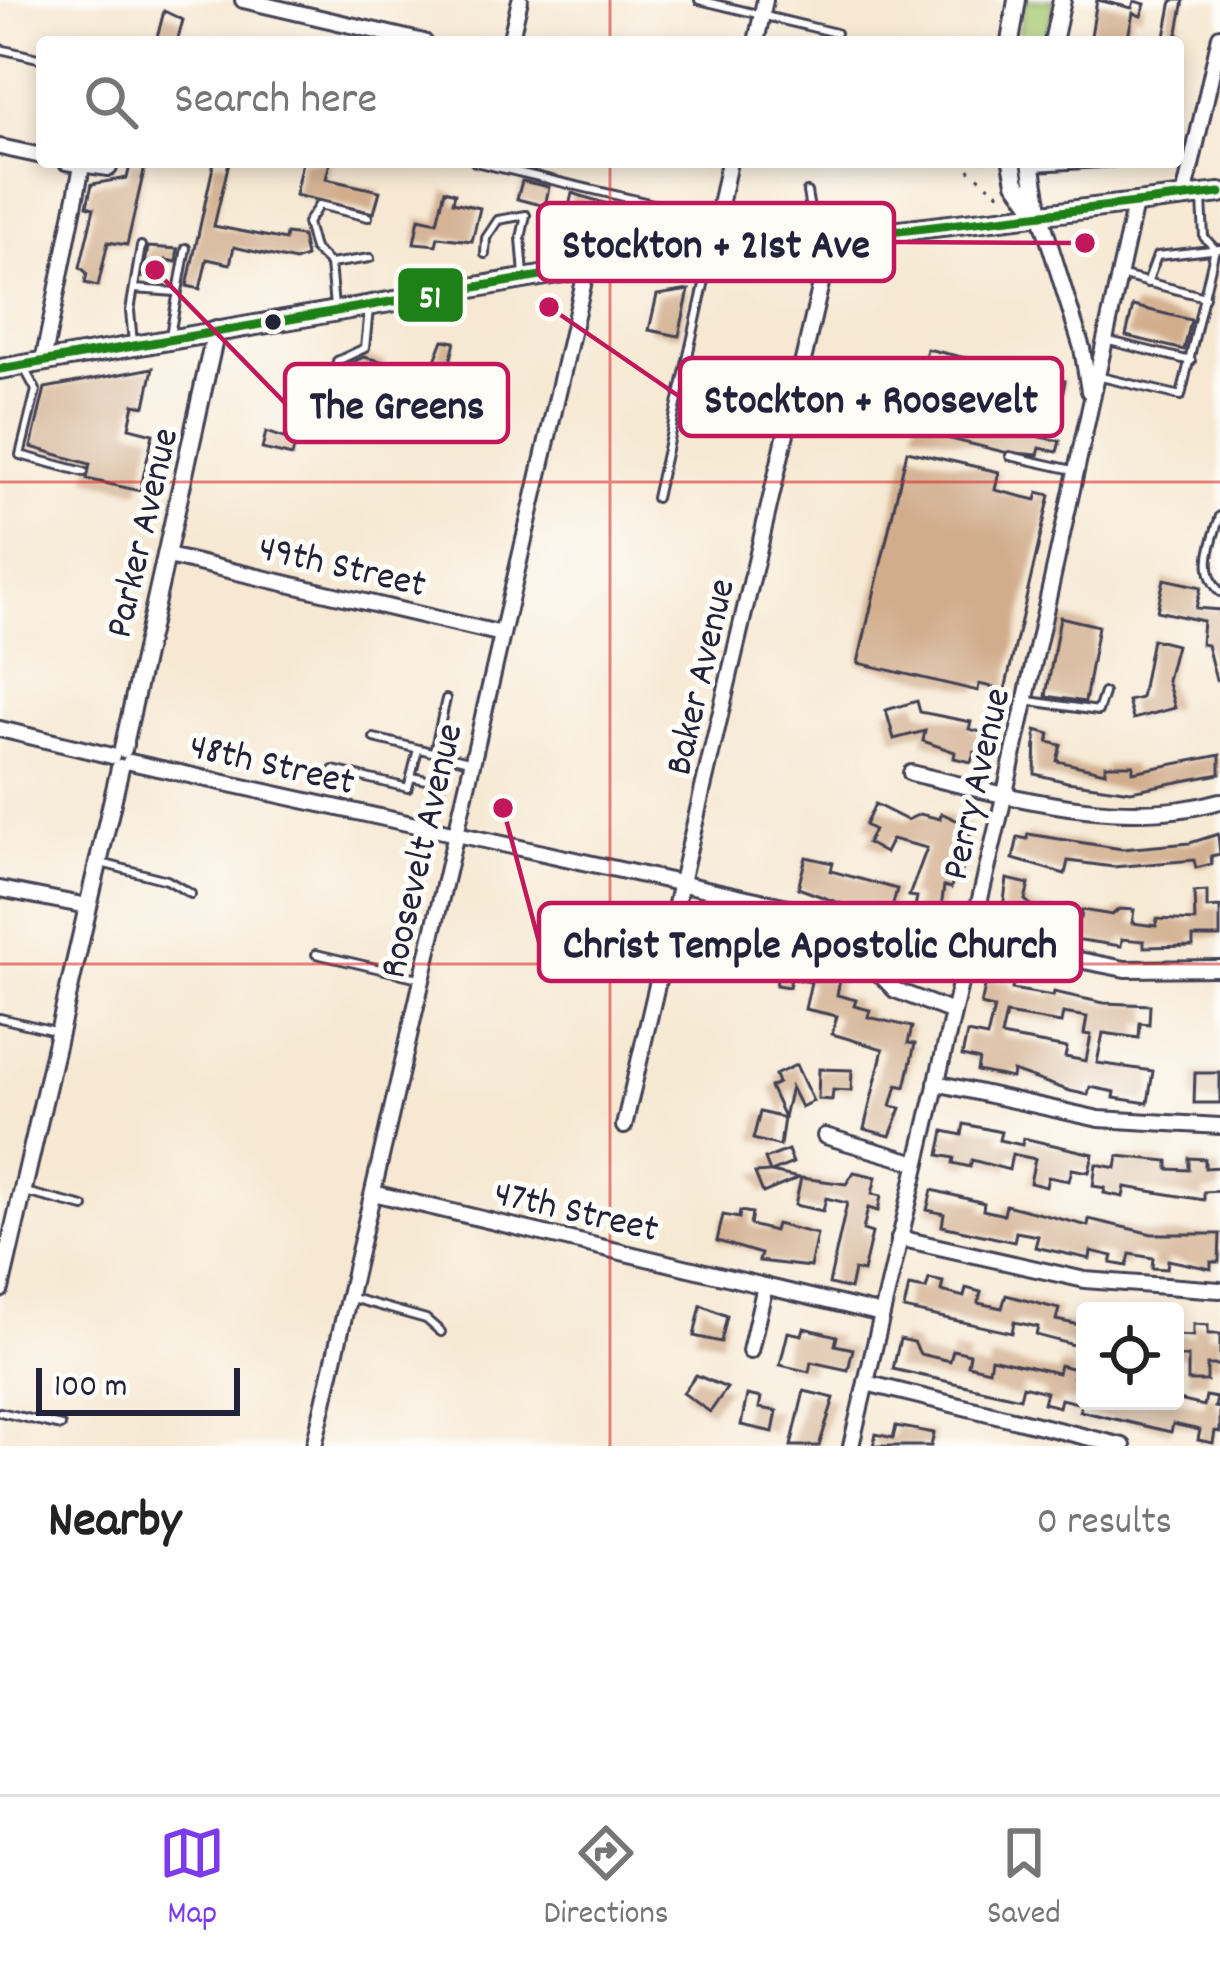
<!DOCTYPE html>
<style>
:root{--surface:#fff;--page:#f6f6f6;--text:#222;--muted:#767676;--line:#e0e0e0;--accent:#7c3aed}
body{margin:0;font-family:Dekko,sans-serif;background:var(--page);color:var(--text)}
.controls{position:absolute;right:36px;bottom:36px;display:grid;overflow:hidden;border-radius:12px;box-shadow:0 6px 18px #0003}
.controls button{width:108px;height:108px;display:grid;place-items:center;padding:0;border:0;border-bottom:3px solid var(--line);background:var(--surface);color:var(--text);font:60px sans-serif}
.scale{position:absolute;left:36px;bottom:30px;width:204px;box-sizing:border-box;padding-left:12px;border:6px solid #22223b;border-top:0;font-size:33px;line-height:42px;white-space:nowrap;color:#22223b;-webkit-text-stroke:9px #fdfcf7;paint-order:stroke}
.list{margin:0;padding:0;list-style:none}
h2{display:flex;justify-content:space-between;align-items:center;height:156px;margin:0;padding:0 48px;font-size:51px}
h2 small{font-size:39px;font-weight:400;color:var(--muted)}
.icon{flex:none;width:66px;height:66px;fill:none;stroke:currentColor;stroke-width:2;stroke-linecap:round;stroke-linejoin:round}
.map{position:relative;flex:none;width:1220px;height:1446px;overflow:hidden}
.search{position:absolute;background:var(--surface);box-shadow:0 6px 18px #0003;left:36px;right:36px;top:36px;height:132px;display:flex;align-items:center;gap:30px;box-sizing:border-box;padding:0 42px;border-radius:12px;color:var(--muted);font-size:45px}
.sheet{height:348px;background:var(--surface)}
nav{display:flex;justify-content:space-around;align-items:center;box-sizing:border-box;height:168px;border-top:3px solid var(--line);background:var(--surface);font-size:33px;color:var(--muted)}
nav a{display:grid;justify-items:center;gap:6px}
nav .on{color:var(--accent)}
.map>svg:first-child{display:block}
.green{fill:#a9c971;stroke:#667656;stroke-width:3}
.building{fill:#d1ad8d;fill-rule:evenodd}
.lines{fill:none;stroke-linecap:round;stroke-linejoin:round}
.service-casing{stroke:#424052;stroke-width:12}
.minor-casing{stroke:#424052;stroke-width:20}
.tertiary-casing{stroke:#424052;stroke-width:22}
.secondary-casing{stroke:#424052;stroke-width:24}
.path{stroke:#424052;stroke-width:3;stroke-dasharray:3 9;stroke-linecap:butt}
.service{stroke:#fff;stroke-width:6}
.minor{stroke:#fff;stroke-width:14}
.tertiary{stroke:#fff;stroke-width:16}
.secondary{stroke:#fff;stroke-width:18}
.bus-1-casing{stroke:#fdfcf7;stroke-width:18}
.bus-1{stroke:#1e8019;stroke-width:9}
.grid{fill:none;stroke:#d62828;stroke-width:3;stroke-opacity:0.55}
.bus-dot{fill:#22223b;stroke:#fdfcf7;stroke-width:4.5}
.labels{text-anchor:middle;stroke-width:10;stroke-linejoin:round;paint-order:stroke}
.street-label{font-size:39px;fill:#22223b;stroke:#fdfcf7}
.leader{fill:none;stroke:#c2185b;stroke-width:4.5}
.callout-dot{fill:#c2185b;stroke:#fdfcf7;stroke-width:4.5}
.callout{fill:#fdfcf7;stroke:#c2185b;stroke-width:4.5}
.callout-label{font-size:42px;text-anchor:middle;font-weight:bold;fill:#22223b}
.line-badge{stroke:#fdfcf7;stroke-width:4.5}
.badge-label{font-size:33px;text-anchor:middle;font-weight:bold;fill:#fff}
</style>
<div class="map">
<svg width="1220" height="1446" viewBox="0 0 1220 1446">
<rect width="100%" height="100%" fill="#fdfcf7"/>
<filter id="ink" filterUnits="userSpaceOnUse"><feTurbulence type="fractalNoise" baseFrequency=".00833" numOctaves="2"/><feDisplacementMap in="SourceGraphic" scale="24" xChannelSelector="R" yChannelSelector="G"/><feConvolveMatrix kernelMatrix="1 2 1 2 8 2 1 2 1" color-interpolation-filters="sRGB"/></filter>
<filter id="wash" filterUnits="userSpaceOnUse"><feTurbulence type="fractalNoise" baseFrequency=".004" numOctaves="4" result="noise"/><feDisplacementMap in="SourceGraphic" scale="48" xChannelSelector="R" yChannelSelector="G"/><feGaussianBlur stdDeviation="2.7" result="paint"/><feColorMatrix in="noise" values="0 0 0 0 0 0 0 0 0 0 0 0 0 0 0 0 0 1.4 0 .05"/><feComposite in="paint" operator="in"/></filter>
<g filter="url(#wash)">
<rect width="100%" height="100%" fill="#f6e8d2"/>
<path class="green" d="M1025,0H1055L1045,42H1017Z"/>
<g id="blocks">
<g class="building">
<path d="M1097,0L1132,8L1134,1L1145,4L1141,16L1133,13L1127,42H1090Z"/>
<path d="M1172,0H1184L1176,42H1164Z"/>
<path d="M164,11L183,20L177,42H156Z"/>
<path d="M131,162H146L127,245L108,242L98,286L85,283L87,273L80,267L94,208L87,206L92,184L127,178Z"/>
<path d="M214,162H229L214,226L285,240L286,234L302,236L306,257L295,261L234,247L230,264L207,259L200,289L187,286Z"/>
<path d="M302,162H330L326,179L380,191L374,213L295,195Z"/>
<path d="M522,181L549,187L545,206L517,199Z"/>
<path d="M445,190L455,193L453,202L480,208L472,241L438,237L436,245L414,243L419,218L437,222Z"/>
<path d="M572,193L620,208L613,237L565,225Z"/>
<path d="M148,247L178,249L176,262L166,260L162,281L143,277Z"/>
<path d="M689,290L679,336L649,330L657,295Z"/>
<path d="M1133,306L1191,320L1184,350L1126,336Z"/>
<path d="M443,340L455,342L447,375L432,368Z"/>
<path d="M927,349L1065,381L1063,392L1052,390L1040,437L1060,441L1057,452L1040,448L1038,455L1004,452L913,430L930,362L924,361Z"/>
<path d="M364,357L385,362L369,431L332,423L346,365Z"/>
<path d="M153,368L145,406L134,404L129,428L153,434L140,491L87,479L90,464L31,447L45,388Z"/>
<path d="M266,432L296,442L292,456L262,449Z"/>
<path d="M907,451L999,472L995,490L1036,500L1038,492L1050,495L1005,690L979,684L978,691L858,663Z"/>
<path d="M1164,579L1201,587L1196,608L1220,610V680H1216L1207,645L1201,644L1203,621L1157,611Z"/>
<path d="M1060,617L1098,626L1085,702L1046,696Z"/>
<path d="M1152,639L1176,645L1167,680L1175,708L1133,719L1128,701L1141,698Z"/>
<path d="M917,701L920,712L971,722L969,729L993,735L988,756L974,752L971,762L954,758L955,752L923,741L925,731L894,739L886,710Z"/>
<path d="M1036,730L1050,734L1048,742L1061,745L1057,761L1105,772V765H1133V772L1220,755V774L1131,791L1067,782L1035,774Z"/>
<path d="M875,804L907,820L920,814L940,819L941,813L971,827L962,871L955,870L951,888L944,886L934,962L925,960L921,978L900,974L904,954L898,953L900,940L908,941L917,897L909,896L927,848L892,839L885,853L867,843L874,830L865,825Z"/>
<path d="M1028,834L1122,849L1190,843L1218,834L1220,854L1211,856L1212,864L1196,868L1194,860L1113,867L1068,861L1065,874L1013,859L1018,837L1027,839Z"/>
<path d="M806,857L833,863L831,871L897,889L889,919H859L861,911L798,888Z"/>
<path d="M1007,879L1029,884L1025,900L1032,906L1081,918L1082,910L1112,915L1119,909L1134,910L1132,923L1156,926L1157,919L1195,921L1194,892L1207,891V908L1220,907V937H1193V946L1144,947V941L1122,939L1121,946L1074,939L1075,934L1048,927L1047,934L1034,931L1001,922Z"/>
<path d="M785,944L812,955L808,969L840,980L837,995L856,1000L854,1006L870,1010L868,1017L912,1027L908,1043L915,1044L905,1087L897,1085L891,1106L901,1108L890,1136L864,1129L883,1049L832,1034L837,1016L805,1009L811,982L791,978L789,987L776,985Z"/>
<path d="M987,978L1013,984L1012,989L1053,996L1054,992L1104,1003L1150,1005L1149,1024L1140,1023L1139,1038L1103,1033L1097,1063L1153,1071L1148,1103L1114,1098L1115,1092L1090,1087L1088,1095L1070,1091L1013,1071L1012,1078L977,1071L979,1060L962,1056L967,1033L987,1037L994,1008L981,1005ZM1063,1013L1087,1017L1084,1034L1091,1035L1086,1061L1065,1057L1067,1048L1001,1036L1006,1014L1061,1023Z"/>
<path d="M796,1065L813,1101L801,1107L791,1087L784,1117L770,1087L778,1083L775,1075Z"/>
<path d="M819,1069L852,1070L851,1091L833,1090L832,1100L818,1099Z"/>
<path d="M1195,1073H1220V1103H1194Z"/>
<path d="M760,1112L784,1118L780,1146L753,1139Z"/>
<path d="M964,1124L1001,1132L999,1140L1022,1145L1023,1138L1093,1154L1089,1172L1072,1169L1069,1181L1048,1177L1046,1187L1030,1183L1035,1159L1012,1154L1009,1170L972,1160L970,1167L953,1163L954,1158L939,1155L944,1131L962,1135Z"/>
<path d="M788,1150L793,1163L771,1172L799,1178L763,1193L755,1173L770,1172L765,1159Z"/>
<path d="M1118,1156L1168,1161V1169L1189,1170V1158L1205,1159V1168L1220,1167V1191L1204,1192V1200L1125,1187L1123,1197L1104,1193L1105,1188L1093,1186L1096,1164L1116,1168Z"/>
<path d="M854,1172L876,1177L872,1194L881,1196L878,1211L868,1208L863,1230L872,1233L863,1272L854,1270L850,1289L829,1284L847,1203L826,1198L823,1211L795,1205L801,1178L846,1184Z"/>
<path d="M932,1190L984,1203L983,1210L1004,1215L1006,1205L1088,1226L1089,1219L1152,1234H1220L1219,1262H1211V1269L1168,1260L1167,1269L1152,1268L1153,1258L1130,1254L1127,1266L1111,1263L1113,1256L1091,1251L1090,1259L1035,1247L1038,1236L1016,1232L1014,1242L942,1226L944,1214L927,1210Z"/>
<path d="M740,1211L752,1213L750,1225L774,1231L776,1224L817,1234L810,1267L759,1261L761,1254L717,1241L723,1215L739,1218Z"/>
<path d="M929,1279L943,1282L941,1291L964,1297L966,1288L981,1292L978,1303L1002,1308L1006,1295L1059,1309L1056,1320L1085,1326V1348L1036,1335L1038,1327L1014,1322L1012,1333L904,1309L909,1286L926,1289Z"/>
<path d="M701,1305L727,1316L721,1342L694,1336Z"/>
<path d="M1193,1324L1208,1325V1334H1220V1365H1207V1381H1188V1357H1176V1335L1193,1336Z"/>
<path d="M804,1328L837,1336L835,1345L853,1349L848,1370L811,1362L809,1372L780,1365L788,1332L802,1335Z"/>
<path d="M900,1339L914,1342L920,1354L950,1361L953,1350L970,1354L968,1365L989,1370L991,1358L1058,1373L1060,1365L1075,1369L1073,1376L1083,1378L1077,1403L1061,1399L1059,1407L1043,1403L1046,1392L1023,1386L1020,1398L893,1369Z"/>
<path d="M696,1375L727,1388L710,1412L683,1393Z"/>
<path d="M804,1391L834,1398L819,1446H791Z"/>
<path d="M747,1395L761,1398L759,1408L777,1411L773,1432L741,1425Z"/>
<path d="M1206,1396L1217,1398L1215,1407L1220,1408V1432L1215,1431L1213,1443L1198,1440L1200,1430L1173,1424L1171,1432L1080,1411L1082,1401L1175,1399L1204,1406Z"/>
<path d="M896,1426L934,1433L931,1446H873L876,1434L893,1438Z"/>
</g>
</g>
</g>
<g filter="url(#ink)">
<use href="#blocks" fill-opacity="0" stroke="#424052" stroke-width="3"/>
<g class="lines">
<defs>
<g id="service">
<path d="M699,0L836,33"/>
<path d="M0,49L42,59"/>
<path d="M475,162L717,219"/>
<path d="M1035,167L1118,162"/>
<path d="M807,192L815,239"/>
<path d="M485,254L486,238L498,220L526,215L521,238L524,275"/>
<path d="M330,264L370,258"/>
<path d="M1123,276L1205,297"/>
<path d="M1147,283L1157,256L1220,249"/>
<path d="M134,289L176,292"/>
<path d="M334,307L330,264L314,249L307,223L319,205L368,217"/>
<path d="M170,335L186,248"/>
<path d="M1109,341L1191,361"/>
<path d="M133,343L130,311L141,246"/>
<path d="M24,368L36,390L20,455L84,472"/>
<path d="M1101,377L1181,396L1215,249L1204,237L1202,200"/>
<path d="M325,420L337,361L365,348L369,309"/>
<path d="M1010,456L1073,470"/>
<path d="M656,498L710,258"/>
<path d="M1220,516C1212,543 1199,569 1220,592"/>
<path d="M1030,701L1098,711L1104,693"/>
<path d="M374,738L469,761"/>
<path d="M434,752L446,699"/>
<path d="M333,770L408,788L411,777L442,783L449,756"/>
<path d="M411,777L418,749"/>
<path d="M101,863L167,880L191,894"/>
<path d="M316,954L419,978"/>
<path d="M0,1018L55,1031"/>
<path d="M25,1192L84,1207"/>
<path d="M352,1298L426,1319L441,1332"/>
<path d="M0,1412L61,1426"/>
</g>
<g id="minor">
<path d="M243,0L424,42"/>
<path d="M510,42L520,0"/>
<path d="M756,42L765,0"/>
<path d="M0,147L42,156"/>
<path d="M66,162L109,168"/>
<path d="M1184,197L1220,36"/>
<path d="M1041,216L1082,348L1089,391"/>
<path d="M710,254L729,162"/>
<path d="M43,362L82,166"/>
<path d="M168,556L502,634"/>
<path d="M0,729L112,756"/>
<path d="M130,762L788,907L841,934L895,990L953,1012"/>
<path d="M911,773C1009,796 1122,830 1220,801"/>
<path d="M0,889L87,906"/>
<path d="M971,939L1125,969L1220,968"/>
<path d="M936,1083L1099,1119L1220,1126"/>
<path d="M624,1126L831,241"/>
<path d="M825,1136L917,1163"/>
<path d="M373,1193L882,1314"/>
<path d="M899,1238L1085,1280L1220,1290"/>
<path d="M750,1351L765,1286"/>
<path d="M866,1383L1123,1446"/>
<path d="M314,1446L587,268"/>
<path d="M851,1446L1005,793L1135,204"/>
</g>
<g id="tertiary">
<path d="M1010,42L1017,0"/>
<path d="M1053,42L1062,0"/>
<path d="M1012,162L1016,182L1041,216"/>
<path d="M1031,162L1039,209"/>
<path d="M123,749L216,330"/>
<path d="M0,1289L120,768"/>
</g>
<path id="secondary" d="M0,369L587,268L1220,193"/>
</defs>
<use href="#service" class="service-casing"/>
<use href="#minor" class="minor-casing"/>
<use href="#tertiary" class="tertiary-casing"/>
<use href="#secondary" class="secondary-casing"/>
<path class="path" d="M959,162L1000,194"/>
<use href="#service" class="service"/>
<use href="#minor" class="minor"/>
<use href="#tertiary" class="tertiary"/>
<use href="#secondary" class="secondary"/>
<defs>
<path id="bus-1" d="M0,369L587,268L1220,193"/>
</defs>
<use href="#bus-1" class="bus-1-casing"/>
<use href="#bus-1" class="bus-1"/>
</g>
</g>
<path class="grid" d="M610,0V42M610,162V1446M0,482H1220M0,964H1220"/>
<circle class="bus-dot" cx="273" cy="322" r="10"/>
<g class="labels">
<g class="street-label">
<text transform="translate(139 532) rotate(-77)" y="14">Parker Avenue</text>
<text transform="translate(343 563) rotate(13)" y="14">49th Street</text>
<text transform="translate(697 676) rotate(-77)" y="14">Baker Avenue</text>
<text transform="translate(273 761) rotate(13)" y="14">48th Street</text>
<text transform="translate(973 783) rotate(-77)" y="14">Perry Avenue</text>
<text transform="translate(418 850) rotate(-77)" y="14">Roosevelt Avenue</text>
<text transform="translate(577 1208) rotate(13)" y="14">47th Street</text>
</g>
</g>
<path class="leader" d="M1085 243L894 242M549 307L680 397M155 270L285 403M503 808L539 942"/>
<g class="callout-dot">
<circle cx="1085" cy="243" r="12"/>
<circle cx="549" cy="307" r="12"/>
<circle cx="155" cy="270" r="12"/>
<circle cx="503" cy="808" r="12"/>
</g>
<g class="callout">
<rect x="538" y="203" width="356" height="78" rx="12"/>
<rect x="680" y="358" width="382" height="78" rx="12"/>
<rect x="285" y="364" width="223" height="78" rx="12"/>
<rect x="539" y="903" width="542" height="78" rx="12"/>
</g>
<g class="callout-label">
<text x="716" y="257">Stockton + 21st Ave</text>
<text x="871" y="412">Stockton + Roosevelt</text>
<text x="397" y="418">The Greens</text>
<text x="810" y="957">Christ Temple Apostolic Church</text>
</g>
<rect class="line-badge" x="396" y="266" width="69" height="58" rx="12" fill="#1e8019"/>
<g class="badge-label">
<text x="430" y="307">51</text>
</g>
</svg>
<div class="controls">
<button><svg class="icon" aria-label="locate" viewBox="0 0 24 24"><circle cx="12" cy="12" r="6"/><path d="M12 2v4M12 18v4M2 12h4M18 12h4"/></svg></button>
</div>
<div class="scale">100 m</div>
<div class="search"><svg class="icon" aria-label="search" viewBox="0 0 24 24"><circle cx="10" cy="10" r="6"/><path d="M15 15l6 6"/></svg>Search here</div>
</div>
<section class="sheet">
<h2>Nearby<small>0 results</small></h2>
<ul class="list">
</ul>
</section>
<nav>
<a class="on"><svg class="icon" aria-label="map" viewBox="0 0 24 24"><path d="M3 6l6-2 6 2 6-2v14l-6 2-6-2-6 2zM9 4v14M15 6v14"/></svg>Map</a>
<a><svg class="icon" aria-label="directions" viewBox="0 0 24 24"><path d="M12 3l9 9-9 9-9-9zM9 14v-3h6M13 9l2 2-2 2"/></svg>Directions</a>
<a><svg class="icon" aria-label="saved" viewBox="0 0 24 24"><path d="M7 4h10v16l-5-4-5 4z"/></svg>Saved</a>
</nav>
